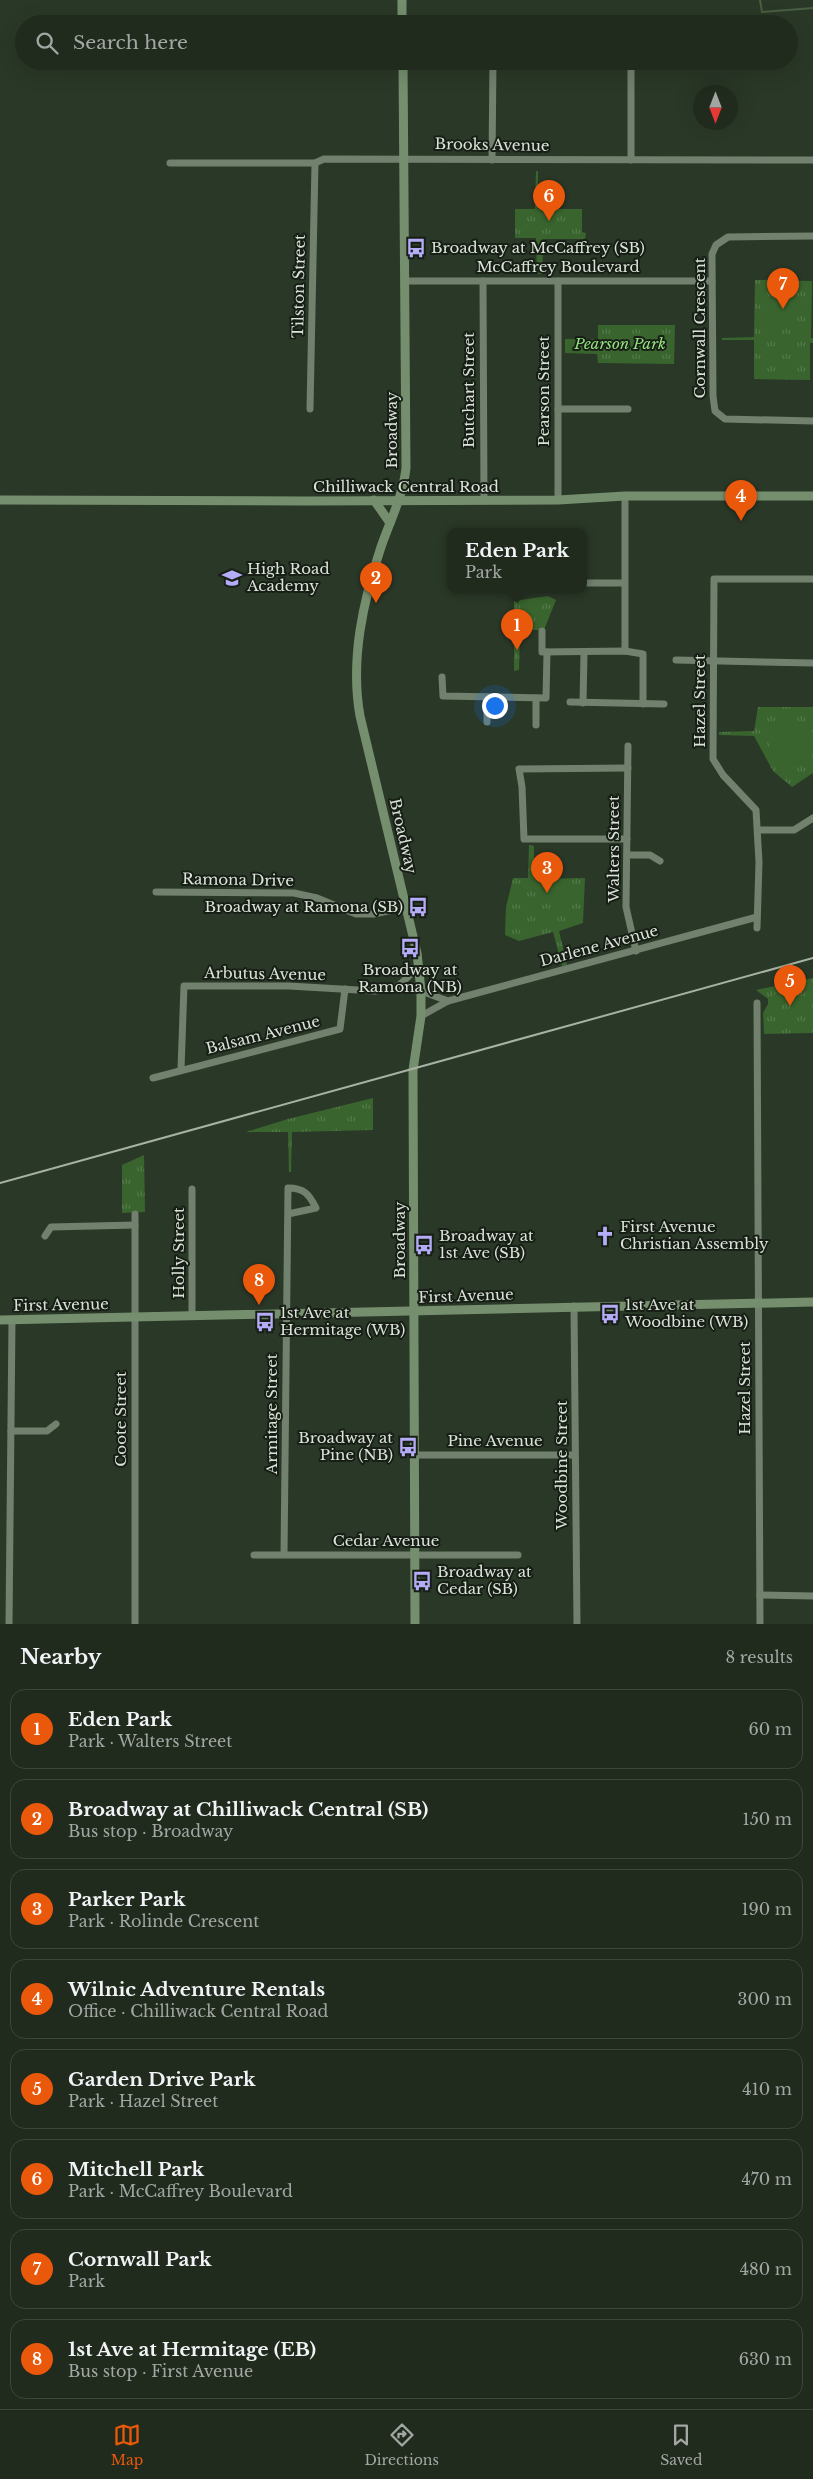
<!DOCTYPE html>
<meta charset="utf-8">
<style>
:root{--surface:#202a1d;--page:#2d362a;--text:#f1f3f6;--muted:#a2a7a4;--line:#3d463b;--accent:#ea580c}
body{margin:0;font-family:"Libre Baskerville",serif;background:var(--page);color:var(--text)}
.compass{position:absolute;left:693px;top:85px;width:45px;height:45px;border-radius:50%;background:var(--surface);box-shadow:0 5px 20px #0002;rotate:180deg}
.you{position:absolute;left:494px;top:705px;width:18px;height:18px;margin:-12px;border:4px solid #fff;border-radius:50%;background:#1a73e8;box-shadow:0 0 0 8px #1a73e833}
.badge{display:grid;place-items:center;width:32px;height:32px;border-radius:50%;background:var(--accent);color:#fff;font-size:16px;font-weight:700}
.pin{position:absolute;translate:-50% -41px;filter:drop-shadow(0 1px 2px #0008)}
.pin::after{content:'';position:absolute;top:26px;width:18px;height:15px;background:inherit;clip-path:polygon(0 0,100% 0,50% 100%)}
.popup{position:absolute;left:447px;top:528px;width:140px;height:65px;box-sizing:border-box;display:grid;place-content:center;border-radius:10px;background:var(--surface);filter:drop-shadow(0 1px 4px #0005);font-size:16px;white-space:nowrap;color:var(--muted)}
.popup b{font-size:19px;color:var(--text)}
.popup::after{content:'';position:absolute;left:50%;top:100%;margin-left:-10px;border:10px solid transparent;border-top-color:var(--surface)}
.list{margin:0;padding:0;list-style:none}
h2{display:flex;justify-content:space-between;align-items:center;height:65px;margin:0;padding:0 20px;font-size:21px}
h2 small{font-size:16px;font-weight:400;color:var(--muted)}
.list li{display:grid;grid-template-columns:32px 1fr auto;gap:15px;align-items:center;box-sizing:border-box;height:80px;margin:0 10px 10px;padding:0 10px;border:1px solid var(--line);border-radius:15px}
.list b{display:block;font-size:19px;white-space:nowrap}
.list p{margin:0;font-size:16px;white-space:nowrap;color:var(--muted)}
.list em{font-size:16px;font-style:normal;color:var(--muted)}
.icon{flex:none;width:28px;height:28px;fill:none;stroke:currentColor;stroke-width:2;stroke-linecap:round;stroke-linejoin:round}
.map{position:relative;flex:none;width:813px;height:1624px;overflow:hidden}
.search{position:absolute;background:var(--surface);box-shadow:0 5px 20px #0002;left:15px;right:15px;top:15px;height:55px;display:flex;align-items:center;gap:12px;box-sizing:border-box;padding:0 18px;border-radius:28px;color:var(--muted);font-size:19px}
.sheet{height:785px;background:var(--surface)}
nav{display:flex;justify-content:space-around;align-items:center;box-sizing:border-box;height:70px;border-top:1px solid var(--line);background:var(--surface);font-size:14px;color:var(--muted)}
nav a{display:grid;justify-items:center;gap:2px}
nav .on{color:var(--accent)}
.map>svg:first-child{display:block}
.grass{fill:url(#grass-tufts)}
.pitch{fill:#39642e}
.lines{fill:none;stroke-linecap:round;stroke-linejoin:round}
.stream{stroke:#485f41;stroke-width:2}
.street{stroke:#71816d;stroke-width:7}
.secondary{stroke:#758f6e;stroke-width:9}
.rail{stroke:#a7b2a4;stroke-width:2}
.labels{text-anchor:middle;stroke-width:4;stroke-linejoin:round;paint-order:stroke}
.street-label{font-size:15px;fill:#dae3d7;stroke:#171e16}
.poi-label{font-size:15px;fill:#dae3d7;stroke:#171e16;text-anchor:start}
.park-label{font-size:15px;font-style:italic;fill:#93e17f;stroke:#171e16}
</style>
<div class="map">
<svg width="813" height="1624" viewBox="0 0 813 1624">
<defs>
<pattern id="grass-tufts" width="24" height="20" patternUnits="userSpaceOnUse" patternTransform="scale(1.25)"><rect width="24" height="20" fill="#39642e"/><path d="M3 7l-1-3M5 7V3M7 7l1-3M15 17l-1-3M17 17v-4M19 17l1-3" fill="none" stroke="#557a4c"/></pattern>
</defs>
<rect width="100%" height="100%" fill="#2a3827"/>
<g class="grass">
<path d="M536,171H538V209H582V232L586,233L585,239H542L543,274H537L536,238H515V209H535Z"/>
<path d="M755,280L812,281L811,338H813V343H810V380L754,379V340H722V338L754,337Z"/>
<path d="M598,325H675L674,364L598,363L597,354L565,353V339H598Z"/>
<path d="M548,596L556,600L544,630H520L519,670L514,671V601Z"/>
<path d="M758,707H813V773L792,787L773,771L754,736L719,735V732L754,731Z"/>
<path d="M529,845L534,846V879L585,878L583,923L559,931L567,965L562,966L553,932L519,941L505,935L506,907L513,878H528Z"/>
<path d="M813,978V1033L764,1034L763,1013L768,1004V999L756,990Z"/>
<path d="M373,1098V1130L292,1132L291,1172H289L288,1132H246L288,1119Z"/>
<path d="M144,1155L145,1212L122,1213V1165Z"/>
</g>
<g class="pitch">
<path d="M767,303H779L778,328H767Z"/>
<path d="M782,303H793V328H781Z"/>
<path d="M797,721L813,750V754L784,770L766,737Z"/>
<path d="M568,891V903H545V892Z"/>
<path d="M796,989L798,1000L775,1005L773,995Z"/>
</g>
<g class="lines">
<path class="stream" d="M760,0L762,12L813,8"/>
<g class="street">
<path d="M631,61V160"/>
<path d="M492,160L493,61"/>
<path d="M170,163H315L324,159L813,160"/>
<path d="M813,236L728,237L716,245L712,254L713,396L715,411L725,419L813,421"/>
<path d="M405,281H712"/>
<path d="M483,281L484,500"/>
<path d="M558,281V500"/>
<path d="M310,409L315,163"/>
<path d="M558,409H628"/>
<path d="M625,496V651"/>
<path d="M583,583H624"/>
<path d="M542,631V652L625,651L643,654V704"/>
<path d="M676,660L813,663"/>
<path d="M442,677L443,696L546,698L547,652"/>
<path d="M487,697V722"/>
<path d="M536,698V725"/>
<path d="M570,702L664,704"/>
<path d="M583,703L584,653"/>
<path d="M628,746L626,907L636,951"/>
<path d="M758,830H794L813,818"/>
<path d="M627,839H524L522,787L519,769L628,768"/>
<path d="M627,855H650L660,861"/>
<path d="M156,892L294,893L317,898L356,914H374L406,907"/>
<path d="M757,928L759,862L756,810L723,775L713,759L714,579H813"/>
<path d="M397,987L419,967"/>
<path d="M757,1003L760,1624"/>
<path d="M421,1016L448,1001L757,917"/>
<path d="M181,1069L184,986H289L375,991L397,987L421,991L448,1001"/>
<path d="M153,1078L340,1029L345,989"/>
<path d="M192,1189V1316"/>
<path d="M135,1214V1624"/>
<path d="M45,1236L51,1227L135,1225"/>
<path d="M574,1306L577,1624"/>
<path d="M11,1431H47L56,1424"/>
<path d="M414,1455H575"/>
<path d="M284,1554L288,1188C304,1188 309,1194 316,1208L288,1214"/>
<path d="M254,1555H518"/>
<path d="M760,1595L813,1596"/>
<path d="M9,1624L12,1320"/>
</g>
<g class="secondary">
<path d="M402,0V24"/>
<path d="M403,61L406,468C403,496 390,521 381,547C363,601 350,660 360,716L417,953L421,991V1016L413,1070L415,1624"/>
<path d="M0,500L306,501L558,500L625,496H813"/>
<path d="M374,500L390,523"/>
<path d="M0,1320L813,1302"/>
</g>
<path class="rail" d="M0,1183L813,958"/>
</g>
<defs>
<symbol id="bus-bare" viewBox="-9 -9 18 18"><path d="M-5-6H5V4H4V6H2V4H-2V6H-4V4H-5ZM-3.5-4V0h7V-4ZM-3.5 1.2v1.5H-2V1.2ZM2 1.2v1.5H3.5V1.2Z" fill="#b5acf8" stroke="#171e16" stroke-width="2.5" paint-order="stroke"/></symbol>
<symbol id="school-bare" viewBox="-9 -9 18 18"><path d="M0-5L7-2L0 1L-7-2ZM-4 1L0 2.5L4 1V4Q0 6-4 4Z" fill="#b5acf8" stroke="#171e16" stroke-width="2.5" paint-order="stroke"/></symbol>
<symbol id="church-bare" viewBox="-9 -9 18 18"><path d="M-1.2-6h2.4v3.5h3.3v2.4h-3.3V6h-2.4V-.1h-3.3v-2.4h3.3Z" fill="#b5acf8" stroke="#171e16" stroke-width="2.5" paint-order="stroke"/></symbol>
</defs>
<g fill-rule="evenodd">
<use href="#bus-bare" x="402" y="234" width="28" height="28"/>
<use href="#school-bare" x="218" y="564" width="28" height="28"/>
<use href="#bus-bare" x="404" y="893" width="28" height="28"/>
<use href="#bus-bare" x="396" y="934" width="28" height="28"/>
<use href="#church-bare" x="591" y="1222" width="28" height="28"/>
<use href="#bus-bare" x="410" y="1231" width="28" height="28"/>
<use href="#bus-bare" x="596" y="1300" width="28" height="28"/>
<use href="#bus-bare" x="251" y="1308" width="28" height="28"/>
<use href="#bus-bare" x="394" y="1433" width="28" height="28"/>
<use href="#bus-bare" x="408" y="1567" width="28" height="28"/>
</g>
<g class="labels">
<g class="street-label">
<text transform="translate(492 145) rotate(1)" y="5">Brooks Avenue</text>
<text x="558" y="272">McCaffrey Boulevard</text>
<text transform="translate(299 286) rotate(-89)" y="5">Tilston Street</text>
<text transform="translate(700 328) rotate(-90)" y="5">Cornwall Crescent</text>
<text transform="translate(469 390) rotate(-90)" y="5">Butchart Street</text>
<text transform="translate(544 391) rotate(-90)" y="5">Pearson Street</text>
<text transform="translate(392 430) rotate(-90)" y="5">Broadway</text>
<text x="406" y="492">Chilliwack Central Road</text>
<text transform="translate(700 701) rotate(-90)" y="5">Hazel Street</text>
<text transform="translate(403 836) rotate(77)" y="5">Broadway</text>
<text transform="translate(614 849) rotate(-90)" y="5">Walters Street</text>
<text transform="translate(238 880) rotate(1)" y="5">Ramona Drive</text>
<text transform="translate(599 946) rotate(-15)" y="5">Darlene Avenue</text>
<text transform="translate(265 974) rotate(1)" y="5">Arbutus Avenue</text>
<text transform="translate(263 1035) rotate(-14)" y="5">Balsam Avenue</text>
<text transform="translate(400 1240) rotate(-90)" y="5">Broadway</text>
<text transform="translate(179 1253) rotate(-90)" y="5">Holly Street</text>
<text transform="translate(466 1296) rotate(-2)" y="5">First Avenue</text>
<text transform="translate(61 1305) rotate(-1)" y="5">First Avenue</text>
<text transform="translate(745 1388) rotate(-90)" y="5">Hazel Street</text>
<text transform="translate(272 1414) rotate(-90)" y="5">Armitage Street</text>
<text transform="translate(121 1419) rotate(-90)" y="5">Coote Street</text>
<text x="495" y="1446">Pine Avenue</text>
<text transform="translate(562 1465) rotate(-90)" y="5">Woodbine Street</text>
<text x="386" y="1546">Cedar Avenue</text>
</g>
<g class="poi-label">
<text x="431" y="253">Broadway at McCaffrey (SB)</text>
<text x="247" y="574">High Road<tspan x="247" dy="17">Academy</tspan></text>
<text x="403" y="912" text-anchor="end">Broadway at Ramona (SB)</text>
<text x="410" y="975" text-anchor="middle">Broadway at<tspan x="410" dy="17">Ramona (NB)</tspan></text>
<text x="620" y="1232">First Avenue<tspan x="620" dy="17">Christian Assembly</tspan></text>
<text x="439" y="1241">Broadway at<tspan x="439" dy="17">1st Ave (SB)</tspan></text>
<text x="625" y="1310">1st Ave at<tspan x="625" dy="17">Woodbine (WB)</tspan></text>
<text x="280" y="1318">1st Ave at<tspan x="280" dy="17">Hermitage (WB)</tspan></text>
<text x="393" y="1443" text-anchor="end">Broadway at<tspan x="393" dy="17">Pine (NB)</tspan></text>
<text x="437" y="1577">Broadway at<tspan x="437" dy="17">Cedar (SB)</tspan></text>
</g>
<g class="park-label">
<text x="620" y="349">Pearson Park</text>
</g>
</g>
</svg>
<svg class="compass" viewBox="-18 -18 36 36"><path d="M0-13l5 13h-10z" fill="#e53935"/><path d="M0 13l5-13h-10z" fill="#a2a7a4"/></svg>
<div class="you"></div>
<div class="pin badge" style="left:517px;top:650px">1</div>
<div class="popup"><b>Eden Park</b>Park</div>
<div class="pin badge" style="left:376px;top:603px">2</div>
<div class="pin badge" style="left:547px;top:893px">3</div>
<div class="pin badge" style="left:741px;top:521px">4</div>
<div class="pin badge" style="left:790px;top:1006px">5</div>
<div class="pin badge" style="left:549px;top:221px">6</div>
<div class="pin badge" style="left:783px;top:309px">7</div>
<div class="pin badge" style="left:259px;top:1305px">8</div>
<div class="search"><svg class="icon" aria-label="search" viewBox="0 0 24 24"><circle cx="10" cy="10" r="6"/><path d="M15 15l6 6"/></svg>Search here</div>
</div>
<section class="sheet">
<h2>Nearby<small>8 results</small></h2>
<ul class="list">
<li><span class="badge">1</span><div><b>Eden Park</b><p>Park · Walters Street</p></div><em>60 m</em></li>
<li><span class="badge">2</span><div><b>Broadway at Chilliwack Central (SB)</b><p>Bus stop · Broadway</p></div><em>150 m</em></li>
<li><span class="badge">3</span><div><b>Parker Park</b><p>Park · Rolinde Crescent</p></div><em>190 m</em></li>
<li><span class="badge">4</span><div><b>Wilnic Adventure Rentals</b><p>Office · Chilliwack Central Road</p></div><em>300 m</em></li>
<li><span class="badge">5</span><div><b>Garden Drive Park</b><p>Park · Hazel Street</p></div><em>410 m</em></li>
<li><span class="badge">6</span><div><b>Mitchell Park</b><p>Park · McCaffrey Boulevard</p></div><em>470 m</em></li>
<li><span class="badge">7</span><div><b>Cornwall Park</b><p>Park</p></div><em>480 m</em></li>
<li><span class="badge">8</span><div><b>1st Ave at Hermitage (EB)</b><p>Bus stop · First Avenue</p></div><em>630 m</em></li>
</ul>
</section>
<nav>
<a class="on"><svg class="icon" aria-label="map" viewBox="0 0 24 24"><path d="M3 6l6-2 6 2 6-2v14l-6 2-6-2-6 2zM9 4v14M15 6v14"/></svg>Map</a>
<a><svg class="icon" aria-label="directions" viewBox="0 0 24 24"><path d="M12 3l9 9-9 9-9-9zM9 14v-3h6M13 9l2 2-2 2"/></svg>Directions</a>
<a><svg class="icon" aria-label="saved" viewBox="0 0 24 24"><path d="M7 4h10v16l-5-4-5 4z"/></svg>Saved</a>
</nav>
